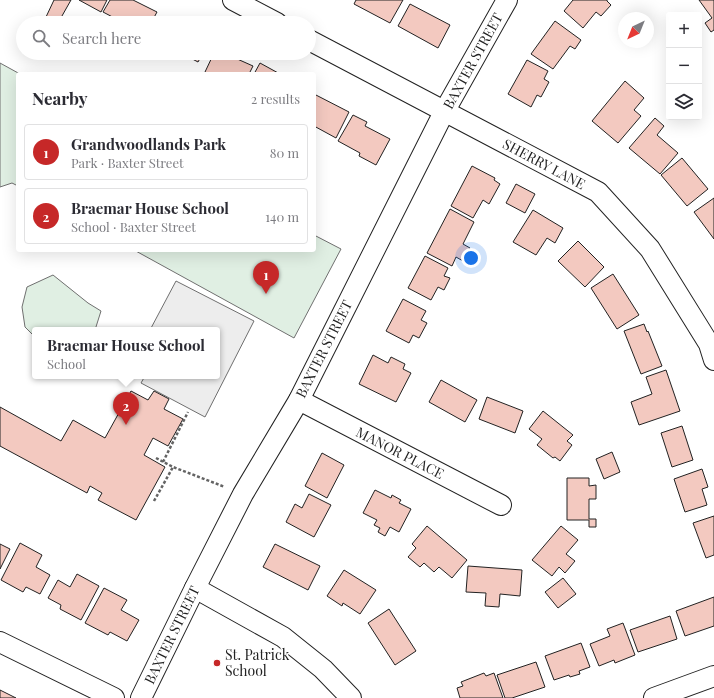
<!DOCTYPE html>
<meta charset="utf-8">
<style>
:root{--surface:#fff;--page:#f7f7f7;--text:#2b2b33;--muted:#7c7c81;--line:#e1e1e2;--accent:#c62828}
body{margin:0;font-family:"Playfair Display",serif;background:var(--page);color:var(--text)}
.controls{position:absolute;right:12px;top:12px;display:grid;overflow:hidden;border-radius:4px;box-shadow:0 4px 16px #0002}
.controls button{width:36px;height:36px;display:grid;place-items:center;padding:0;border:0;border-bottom:1px solid var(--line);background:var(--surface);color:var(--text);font:20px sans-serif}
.compass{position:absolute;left:618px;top:12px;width:36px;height:36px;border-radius:50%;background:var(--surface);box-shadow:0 4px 16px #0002;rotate:223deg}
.you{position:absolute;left:471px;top:258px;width:14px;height:14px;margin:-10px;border:3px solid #fff;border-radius:50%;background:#1a73e8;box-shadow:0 0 0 6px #1a73e833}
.badge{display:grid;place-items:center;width:26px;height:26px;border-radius:50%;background:var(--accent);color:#fff;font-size:13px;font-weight:700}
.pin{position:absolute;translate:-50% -33px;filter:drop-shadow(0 1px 2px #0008)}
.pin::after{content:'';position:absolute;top:21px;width:14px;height:12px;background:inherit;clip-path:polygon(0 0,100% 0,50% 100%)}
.popup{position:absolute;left:32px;top:327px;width:188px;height:52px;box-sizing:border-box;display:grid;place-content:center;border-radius:4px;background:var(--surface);filter:drop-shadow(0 1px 3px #0005);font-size:13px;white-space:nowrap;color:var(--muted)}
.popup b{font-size:15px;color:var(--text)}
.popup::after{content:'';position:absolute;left:50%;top:100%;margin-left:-8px;border:8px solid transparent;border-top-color:var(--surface)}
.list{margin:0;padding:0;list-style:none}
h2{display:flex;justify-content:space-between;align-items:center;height:52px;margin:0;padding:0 16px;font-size:17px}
h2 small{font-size:13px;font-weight:400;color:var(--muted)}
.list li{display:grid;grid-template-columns:26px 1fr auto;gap:12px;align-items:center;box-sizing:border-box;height:56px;margin:0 8px 8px;padding:0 8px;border:1px solid var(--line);border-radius:4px}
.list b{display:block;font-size:15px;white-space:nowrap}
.list p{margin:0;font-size:13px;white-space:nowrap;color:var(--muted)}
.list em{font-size:13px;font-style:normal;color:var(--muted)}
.icon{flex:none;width:22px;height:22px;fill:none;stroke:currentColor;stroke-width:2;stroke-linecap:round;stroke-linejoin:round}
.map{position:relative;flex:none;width:714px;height:698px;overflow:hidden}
.search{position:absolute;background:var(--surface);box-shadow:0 4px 16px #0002;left:16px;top:16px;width:300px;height:44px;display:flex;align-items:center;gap:10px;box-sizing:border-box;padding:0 14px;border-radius:22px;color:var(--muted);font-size:15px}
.panel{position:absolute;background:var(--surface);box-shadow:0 4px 16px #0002;left:16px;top:72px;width:300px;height:180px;border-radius:4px}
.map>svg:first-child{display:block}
.green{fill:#e0efe3;stroke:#6f6f6f}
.parking{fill:#ededed;stroke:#6f6f6f}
.building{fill:#f3c9c0;stroke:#222}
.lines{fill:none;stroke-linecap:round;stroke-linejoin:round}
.minor-casing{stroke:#222;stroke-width:22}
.path{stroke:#646464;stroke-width:2.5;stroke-dasharray:3 2;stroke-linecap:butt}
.minor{stroke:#fff;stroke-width:20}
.poi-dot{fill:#c62828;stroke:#fff;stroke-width:1.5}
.labels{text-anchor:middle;stroke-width:3;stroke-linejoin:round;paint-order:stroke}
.street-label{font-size:14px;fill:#222;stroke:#fff}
.poi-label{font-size:14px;fill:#222;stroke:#fff;text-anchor:start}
</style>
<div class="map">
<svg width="714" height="698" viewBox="0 0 714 698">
<rect width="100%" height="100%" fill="#fff"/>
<g class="green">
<path d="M0,63L20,74H18V186L12,183L0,187Z"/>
<path d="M314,235L341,249L294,338L134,250H314Z"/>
<path d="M53,275L88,303L101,311L95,330H35V337L25,327L22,307L27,287Z"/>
</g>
<path class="parking" d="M176,281L254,321L205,417L141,383L145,376H217V330H150Z"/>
<g class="building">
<path d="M54,0H71L58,23L46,17Z"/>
<path d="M79,0H107L101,12Z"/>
<path d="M110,0H133L157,12L151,23H124L103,12Z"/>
<path d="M356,0H403L390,23L354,4Z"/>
<path d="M573,0H607V1L611,5L601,16L596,12L583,28L564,11Z"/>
<path d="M699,0H714V30L711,32L705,23L712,18Z"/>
<path d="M410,4L450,25L438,48L398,26Z"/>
<path d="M555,21L581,40L575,49L570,46L553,69L531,54Z"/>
<path d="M181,53H203L198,62Z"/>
<path d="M214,53H233L236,54L235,58L253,66L249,74H208L205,72Z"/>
<path d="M527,60L548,71L544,79L549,82L541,97L537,95L531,107L508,94Z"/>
<path d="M260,63L280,74H254Z"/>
<path d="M625,81L644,98L634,110L641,116L618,143L592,121Z"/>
<path d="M314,94L349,112L336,138L314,126Z"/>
<path d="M353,115L367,122L365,126L390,139L376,165L359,156L360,153L338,141Z"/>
<path d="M655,118L664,126L657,135L678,153L660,174L629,148Z"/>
<path d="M682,158L708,189L687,206L661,175Z"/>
<path d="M472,166L495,178L494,180L500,184L489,204L483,200L473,218L451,206Z"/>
<path d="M516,184L535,194L525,213L506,203Z"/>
<path d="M714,198V239L694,212Z"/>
<path d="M450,209L474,222L463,244L470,248L463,261L456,257L452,266L427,253Z"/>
<path d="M533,210L563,228L555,243L547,238L536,255L513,242Z"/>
<path d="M578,241L604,267L585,287L558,261Z"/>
<path d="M425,256L448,268L444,276L450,278L444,290L438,287L431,300L408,288Z"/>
<path d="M613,274L639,315L617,329L591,288Z"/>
<path d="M403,299L426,311L421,320L427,323L419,338L413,335L409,343L386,331Z"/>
<path d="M644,324L647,332L648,331L662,366L641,374L624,331Z"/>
<path d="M373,355L388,363L391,357L405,364L403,369L411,373L396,402L359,384Z"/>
<path d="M666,370L680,411L639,425L631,402L652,394L646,377Z"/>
<path d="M441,380L477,400L465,422L429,402Z"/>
<path d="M131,391L148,400L154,391L169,399L164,409L183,419L168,446L153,438L144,455L165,467L136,520L98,500L102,493L90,486L87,493L0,446V407L61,441L73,420L105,438Z"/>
<path d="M487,397L523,411L515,433L479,419Z"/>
<path d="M543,411L573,435L567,441L572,445L560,461L555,457L553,458L537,445L542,439L529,429Z"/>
<path d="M682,426L693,460L672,467L661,433Z"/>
<path d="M612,452L620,472L604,479L596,459Z"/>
<path d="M322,453L344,465L327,498L305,486Z"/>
<path d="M702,469L708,487L702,489L707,505L685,512L674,479Z"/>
<path d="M567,478H589V486L596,485V499H589V519H596V527H589V520H567Z"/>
<path d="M375,490L391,498L392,495L401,500L399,503L411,509L399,532L390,527L385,536L378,532L380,528L374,525L377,520L363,513Z"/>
<path d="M309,494L331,505L314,537L286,522L295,504L302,508Z"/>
<path d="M714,516V555L706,558L693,523Z"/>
<path d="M427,526L467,560L452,578L439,567L434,572L424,563L420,567L408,557L416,548L412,544Z"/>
<path d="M561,526L578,540L566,554L575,561L565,573L559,567L552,576L532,560Z"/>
<path d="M20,543L42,555L36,567L50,575L40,594L26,587L23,592L1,580Z"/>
<path d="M0,544L10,549L0,569Z"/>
<path d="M275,544L320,566L308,590L263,567Z"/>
<path d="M468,566L522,570L520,596L500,594L499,607L485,606L486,593L466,592Z"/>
<path d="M344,570L376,590L360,614L343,603L342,606L327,596Z"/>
<path d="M77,574L99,586L81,620L60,609L61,605L48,598L58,580L70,587Z"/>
<path d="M563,578L576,594L558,608L545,592Z"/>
<path d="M104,588L127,600L121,610L139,620L127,641L110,632L108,635L85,623Z"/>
<path d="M714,597V626L685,636L676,611Z"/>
<path d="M389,609L416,651L395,665L368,623Z"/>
<path d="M670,616L677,639L638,652L630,630Z"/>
<path d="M623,623L635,655L615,663L614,660L599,666L590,644L610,636L607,629Z"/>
<path d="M581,643L590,667L579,671L580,674L570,677L569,675L554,680L545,656Z"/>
<path d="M536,662L545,687L512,698H505L497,675Z"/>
<path d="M484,673L486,676L494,673L503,698H460L457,688L463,686L461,682Z"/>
<path d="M0,690L16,698H0Z"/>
</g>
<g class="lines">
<defs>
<g id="minor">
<path d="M233,0L277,23"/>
<path d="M309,40L598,192L650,249L709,344L714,360"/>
<path d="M299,400L501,505"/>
<path d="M195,588L283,637L323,669L351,698"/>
<path d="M0,642L114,698"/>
<path d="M141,698L195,588L243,494L299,400L444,112L507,0"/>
<path d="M654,698L714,676"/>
</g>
</defs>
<use href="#minor" class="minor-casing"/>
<g class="path">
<path d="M156,458L173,467L225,487"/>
<path d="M163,462L188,412"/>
<path d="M154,501L173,467"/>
</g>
<use href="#minor" class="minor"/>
</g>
<circle class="poi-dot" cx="217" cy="663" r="4"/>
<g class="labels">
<g class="street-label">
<text transform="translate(473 61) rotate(-61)" y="5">BAXTER STREET</text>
<text transform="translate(544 164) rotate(28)" y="5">SHERRY LANE</text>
<text transform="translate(324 349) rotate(-63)" y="5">BAXTER STREET</text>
<text transform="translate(400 453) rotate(27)" y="5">MANOR PLACE</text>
<text transform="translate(172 635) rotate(-64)" y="5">BAXTER STREET</text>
</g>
<g class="poi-label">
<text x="225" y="660">St. Patrick<tspan x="225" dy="16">School</tspan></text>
</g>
</g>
</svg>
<div class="controls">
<button>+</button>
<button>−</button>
<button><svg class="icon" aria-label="layers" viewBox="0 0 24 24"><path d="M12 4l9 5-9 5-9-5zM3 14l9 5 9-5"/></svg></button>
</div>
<svg class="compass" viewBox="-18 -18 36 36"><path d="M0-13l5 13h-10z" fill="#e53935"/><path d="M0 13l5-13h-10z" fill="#7c7c81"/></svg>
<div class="you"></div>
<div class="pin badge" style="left:266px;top:294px">1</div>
<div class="pin badge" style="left:126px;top:425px">2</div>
<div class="popup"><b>Braemar House School</b>School</div>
<div class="search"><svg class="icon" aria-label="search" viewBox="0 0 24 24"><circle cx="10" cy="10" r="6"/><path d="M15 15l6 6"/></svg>Search here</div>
<section class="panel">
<h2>Nearby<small>2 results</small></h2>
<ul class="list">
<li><span class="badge">1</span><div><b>Grandwoodlands Park</b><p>Park · Baxter Street</p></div><em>80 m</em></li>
<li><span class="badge">2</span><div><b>Braemar House School</b><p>School · Baxter Street</p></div><em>140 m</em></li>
</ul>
</section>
</div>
